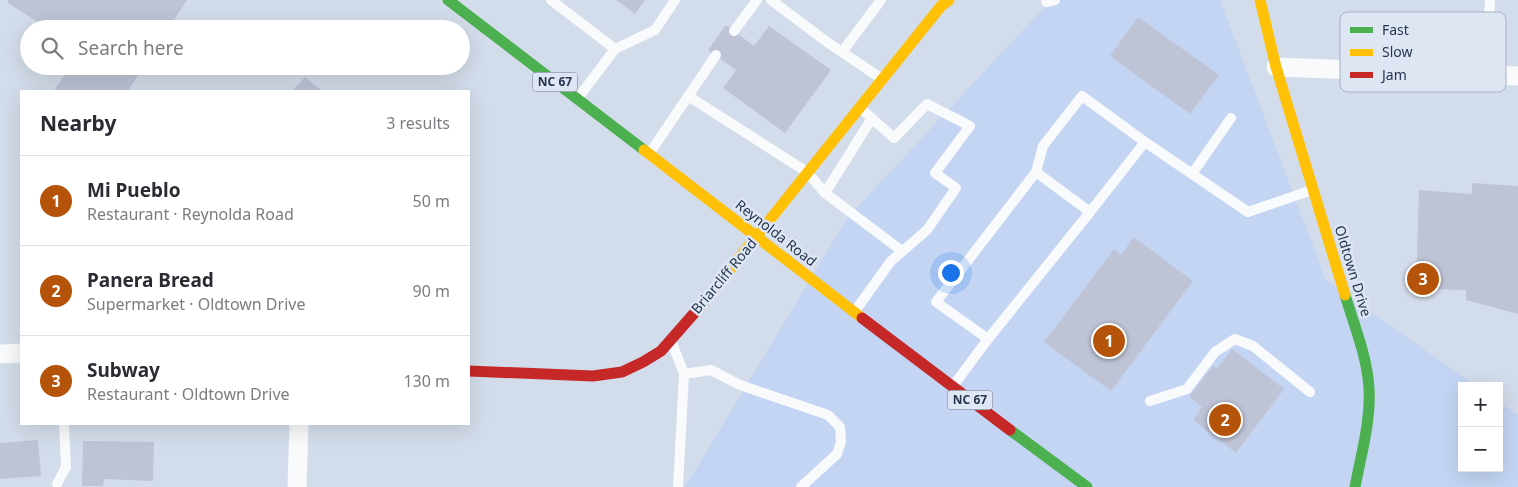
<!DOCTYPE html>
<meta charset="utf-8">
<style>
:root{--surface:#fff;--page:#f2f2f3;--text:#2b2b33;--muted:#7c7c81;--line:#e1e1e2;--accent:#b45309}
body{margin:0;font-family:"Noto Sans",sans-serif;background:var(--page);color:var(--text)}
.controls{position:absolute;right:15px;bottom:15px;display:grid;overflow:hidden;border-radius:0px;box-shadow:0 5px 20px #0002}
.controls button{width:45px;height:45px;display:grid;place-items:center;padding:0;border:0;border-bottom:1px solid var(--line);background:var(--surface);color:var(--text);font:25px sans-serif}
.you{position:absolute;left:950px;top:272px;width:18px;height:18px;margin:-12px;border:4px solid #fff;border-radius:50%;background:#1a73e8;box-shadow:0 0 0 8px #1a73e833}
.badge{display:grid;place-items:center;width:32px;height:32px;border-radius:50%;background:var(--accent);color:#fff;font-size:16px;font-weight:700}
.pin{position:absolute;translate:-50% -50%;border:2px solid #fff;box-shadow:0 1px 5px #0006}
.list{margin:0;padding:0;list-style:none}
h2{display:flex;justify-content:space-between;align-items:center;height:65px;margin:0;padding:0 20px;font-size:21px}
h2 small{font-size:16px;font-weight:400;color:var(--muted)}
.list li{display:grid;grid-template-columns:32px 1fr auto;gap:15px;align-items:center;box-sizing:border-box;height:90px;padding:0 20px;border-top:1px solid var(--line)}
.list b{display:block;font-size:19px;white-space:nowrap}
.list p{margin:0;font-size:16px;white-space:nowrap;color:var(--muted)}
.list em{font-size:16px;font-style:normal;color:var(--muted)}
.icon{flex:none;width:28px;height:28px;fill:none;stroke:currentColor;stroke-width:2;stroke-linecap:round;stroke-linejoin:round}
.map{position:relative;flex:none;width:1518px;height:487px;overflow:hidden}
.search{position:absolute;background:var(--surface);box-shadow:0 5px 20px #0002;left:20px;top:20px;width:450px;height:55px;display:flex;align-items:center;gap:12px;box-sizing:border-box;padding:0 18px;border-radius:28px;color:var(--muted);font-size:19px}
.panel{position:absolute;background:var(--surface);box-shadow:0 5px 20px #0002;left:20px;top:90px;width:450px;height:335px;border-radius:0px}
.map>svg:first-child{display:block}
.built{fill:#c3d5f3}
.building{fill:#bec4d6}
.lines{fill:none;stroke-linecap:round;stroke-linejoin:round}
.lane{stroke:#f8fafc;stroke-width:10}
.street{stroke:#f8fafc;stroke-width:19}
.fast{stroke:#4caf50;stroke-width:11}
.slow{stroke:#ffc107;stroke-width:11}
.jam{stroke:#c62828;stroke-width:11}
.labels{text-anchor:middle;stroke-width:5;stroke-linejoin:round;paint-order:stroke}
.shield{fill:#dee6f3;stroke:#5e6b81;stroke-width:1}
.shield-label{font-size:12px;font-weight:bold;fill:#273650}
.street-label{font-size:14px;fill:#273650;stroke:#dee6f3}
.key{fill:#dee6f3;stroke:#a7b1c2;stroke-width:1}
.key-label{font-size:14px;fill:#273650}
</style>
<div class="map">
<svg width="1518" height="487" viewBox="0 0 1518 487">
<rect width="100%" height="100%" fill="#d3dcea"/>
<path class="built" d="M1051,0H1220L1326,280L1476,386H1462V468H1499V402L1518,415V487H685L848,217Z"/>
<g class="building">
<path d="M8,0H187L168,29H67L64,26L47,28L8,3Z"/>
<path d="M616,0H645L635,14Z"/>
<path d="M1138,17L1219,75L1190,114L1110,56Z"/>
<path d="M726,25L754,46L769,26L831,70L785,133L723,88L736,70L708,50Z"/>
<path d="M70,66H144L128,91H54Z"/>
<path d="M305,77L322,91H292Z"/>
<path d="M1472,183L1518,186V314L1466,300V290L1416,289L1419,190L1472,194Z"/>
<path d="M1134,237L1193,281L1111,391L1044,342L1114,249L1121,255Z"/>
<path d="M1232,349L1284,389L1236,453L1193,420L1202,407L1189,396L1213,366L1217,369Z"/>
<path d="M38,440L41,476L0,479V443Z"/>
<path d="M83,441L154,442L153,481L104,479L103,486H82Z"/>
</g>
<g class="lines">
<g class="lane">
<path d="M551,0L615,49"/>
<path d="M771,0L827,42L882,79"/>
<path d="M1046,2L1055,0"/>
<path d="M734,31L757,0"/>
<path d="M842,52L881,0"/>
<path d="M1485,75L1490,0"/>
<path d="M688,96L807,172L825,193"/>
<path d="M578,98L615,49L655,30L675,0"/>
<path d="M872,118L825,193L902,251"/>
<path d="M649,154L716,55"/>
<path d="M1192,174L1231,118"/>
<path d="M1090,212L1145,142"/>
<path d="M855,311L891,261L927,230L956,188L935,173L970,126L927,104L894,138L860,108"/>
<path d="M988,339L936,302L1036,172L1043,146L1082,96L1145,142L1248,212L1312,190"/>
<path d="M671,340L684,374L678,487"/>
<path d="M684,374L711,370L740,385L828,415L840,427L841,442L837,454L801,487"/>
<path d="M953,386L988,339L1090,212L1036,172"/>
<path d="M1150,401L1187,389L1215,352L1235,339L1253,346L1310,392"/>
<path d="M57,484L66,467L64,424"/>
</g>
<g class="street">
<path d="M1276,67L1518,76"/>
<path d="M0,354L21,353"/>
<path d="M297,487L299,424"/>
</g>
<g class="fast">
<path d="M448,0L644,150"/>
<path d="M1345,295C1354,325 1367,356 1369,388C1371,421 1361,455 1355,487"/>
<path d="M1010,430L1087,487"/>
</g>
<g class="slow">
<path d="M1260,0L1276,67L1345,295"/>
<path d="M644,150L862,318"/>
<path d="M704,302L941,6L949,0"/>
</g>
<g class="jam">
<path d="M862,318L1010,430"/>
<path d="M469,371L593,376L622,372L643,362L661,351L704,302"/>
</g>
</g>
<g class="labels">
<g class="shield">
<rect x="532.5" y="72.5" width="45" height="19" rx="4"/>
<rect x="947.5" y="390.5" width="45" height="19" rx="4"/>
</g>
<g class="shield-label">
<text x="555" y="86">NC 67</text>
<text x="970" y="404">NC 67</text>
</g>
<g class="street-label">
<text transform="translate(776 233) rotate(38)" y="5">Reynolda Road</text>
<text transform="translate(1353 271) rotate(73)" y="5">Oldtown Drive</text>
<text transform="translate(724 276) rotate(-50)" y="5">Briarcliff Road</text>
</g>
</g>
<rect x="1340" y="12" width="166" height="80" rx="8" class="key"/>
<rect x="1350" y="27" width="23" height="6" fill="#4caf50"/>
<rect x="1350" y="49" width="23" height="7" fill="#ffc107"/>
<rect x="1350" y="72" width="23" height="6" fill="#c62828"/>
<g class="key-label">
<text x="1382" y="35">Fast</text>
<text x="1382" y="57">Slow</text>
<text x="1382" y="80">Jam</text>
</g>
</svg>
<div class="controls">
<button>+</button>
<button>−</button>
</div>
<div class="you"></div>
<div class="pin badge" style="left:1109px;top:341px">1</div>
<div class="pin badge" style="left:1225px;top:420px">2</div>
<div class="pin badge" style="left:1423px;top:279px">3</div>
<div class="search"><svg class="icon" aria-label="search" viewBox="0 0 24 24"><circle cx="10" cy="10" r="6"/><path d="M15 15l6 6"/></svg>Search here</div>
<section class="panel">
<h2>Nearby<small>3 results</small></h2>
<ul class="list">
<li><span class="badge">1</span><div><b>Mi Pueblo</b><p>Restaurant · Reynolda Road</p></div><em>50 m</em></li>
<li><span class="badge">2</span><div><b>Panera Bread</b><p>Supermarket · Oldtown Drive</p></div><em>90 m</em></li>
<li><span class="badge">3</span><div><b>Subway</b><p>Restaurant · Oldtown Drive</p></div><em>130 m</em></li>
</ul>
</section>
</div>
